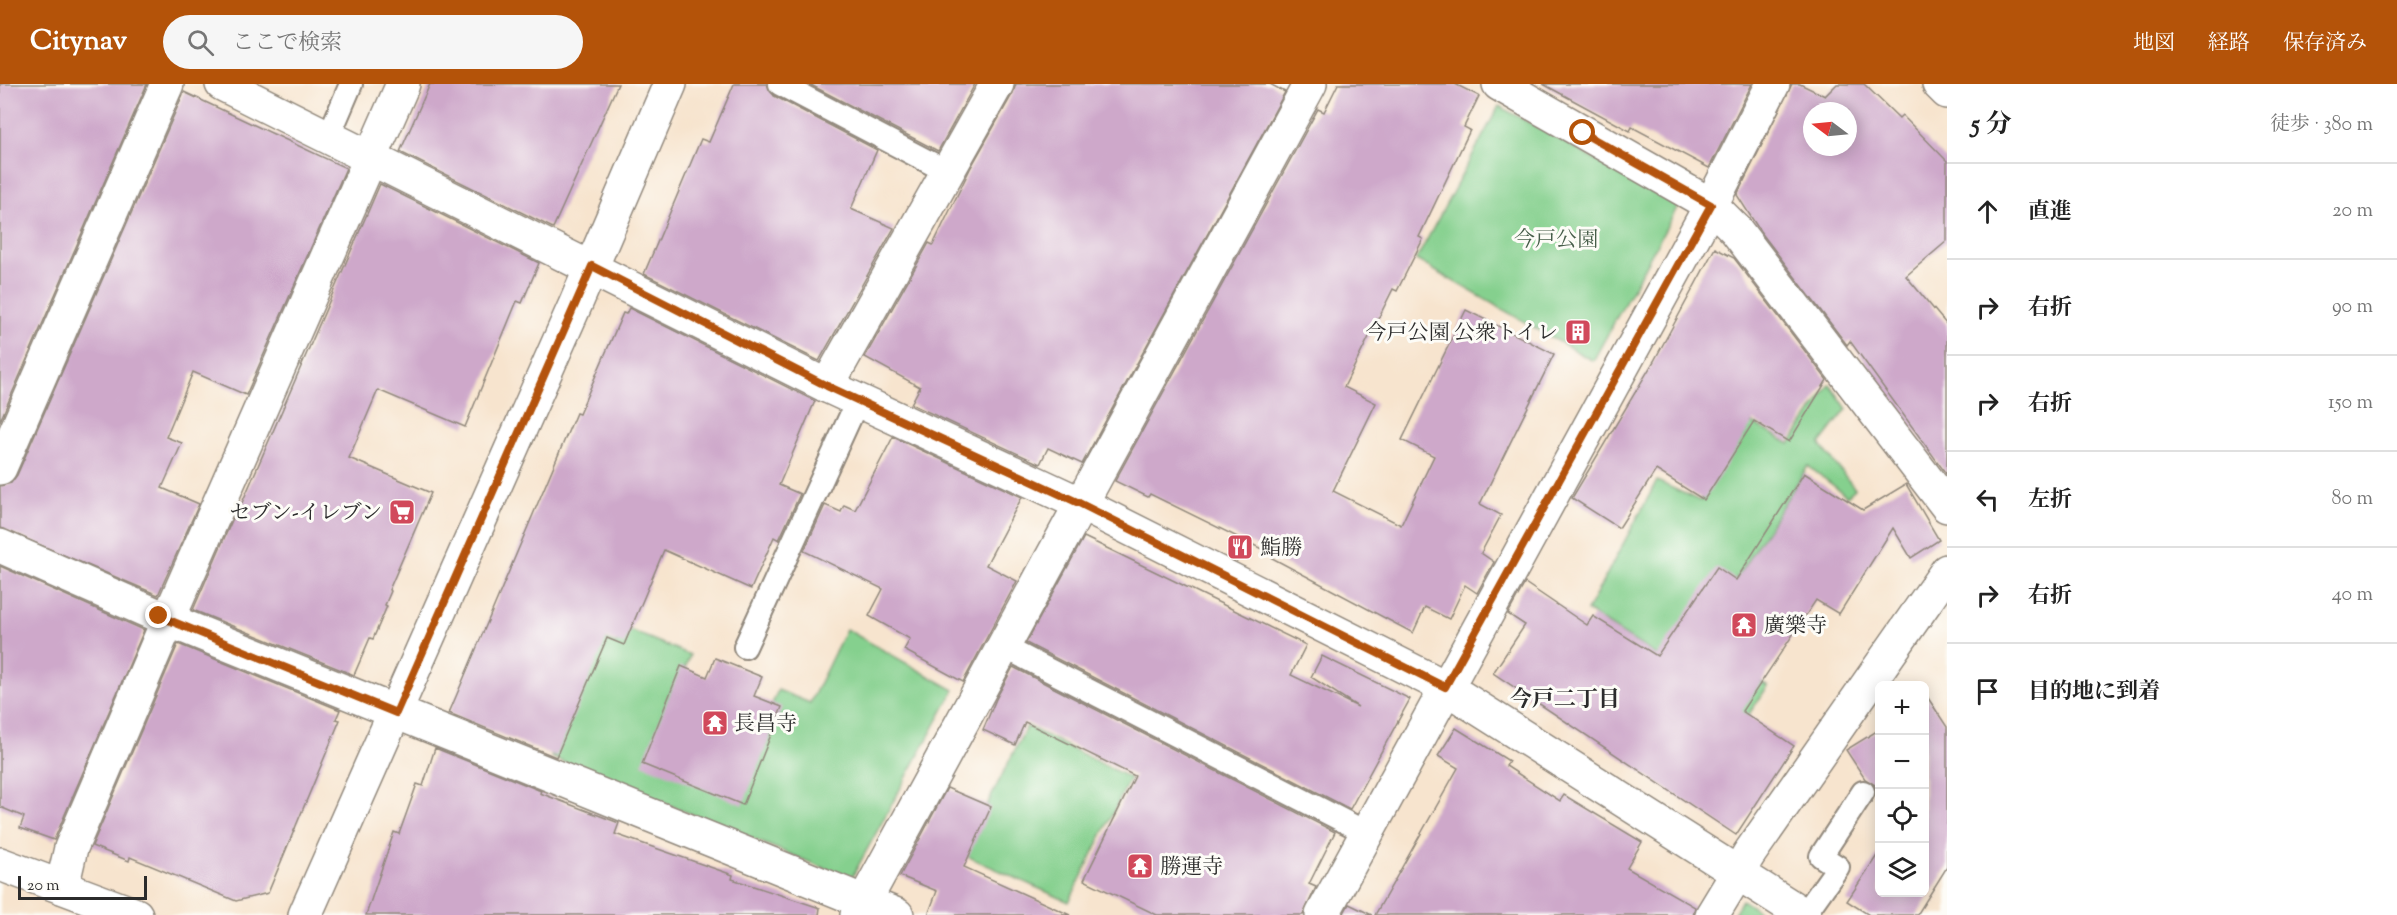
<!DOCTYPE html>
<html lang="ja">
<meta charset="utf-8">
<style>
:root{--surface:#fff;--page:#f6f6f6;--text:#222;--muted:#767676;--line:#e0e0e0;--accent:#b45309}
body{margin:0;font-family:"Sorts Mill Goudy","Noto Serif JP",serif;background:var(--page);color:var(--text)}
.controls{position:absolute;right:18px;bottom:18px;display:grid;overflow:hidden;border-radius:9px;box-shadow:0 3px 15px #0003}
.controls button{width:54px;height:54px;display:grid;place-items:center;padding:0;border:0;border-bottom:2px solid var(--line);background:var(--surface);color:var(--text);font:30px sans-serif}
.compass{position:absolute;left:1803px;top:18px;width:54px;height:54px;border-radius:50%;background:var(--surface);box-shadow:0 3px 15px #0003;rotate:286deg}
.scale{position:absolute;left:18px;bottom:15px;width:129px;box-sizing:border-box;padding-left:6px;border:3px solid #2b2b2b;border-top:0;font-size:16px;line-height:21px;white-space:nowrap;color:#2b2b2b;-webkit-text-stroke:4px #fdfcf7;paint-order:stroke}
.stop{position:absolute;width:18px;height:18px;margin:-14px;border:4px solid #b45309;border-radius:50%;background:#fff}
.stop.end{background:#b45309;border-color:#fff;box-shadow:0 2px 6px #0008}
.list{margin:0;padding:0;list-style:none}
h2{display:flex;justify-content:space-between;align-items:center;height:78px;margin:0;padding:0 24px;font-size:26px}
h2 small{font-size:20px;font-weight:400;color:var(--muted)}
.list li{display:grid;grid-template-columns:39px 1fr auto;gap:18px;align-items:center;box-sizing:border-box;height:96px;padding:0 24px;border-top:2px solid var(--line)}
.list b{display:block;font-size:22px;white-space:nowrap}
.list em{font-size:20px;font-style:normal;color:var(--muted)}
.icon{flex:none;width:33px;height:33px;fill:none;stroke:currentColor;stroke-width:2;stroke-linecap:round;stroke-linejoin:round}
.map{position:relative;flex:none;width:1947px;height:831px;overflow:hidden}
header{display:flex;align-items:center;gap:36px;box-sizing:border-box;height:84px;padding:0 30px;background:var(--accent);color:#fff}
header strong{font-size:28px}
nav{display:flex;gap:33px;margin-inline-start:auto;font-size:21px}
.search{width:420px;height:54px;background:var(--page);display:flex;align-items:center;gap:15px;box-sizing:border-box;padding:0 21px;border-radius:33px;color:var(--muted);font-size:22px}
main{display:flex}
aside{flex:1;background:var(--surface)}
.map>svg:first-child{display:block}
.green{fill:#85d08e;stroke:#587e5c;stroke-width:1.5}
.building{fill:#cea8ca;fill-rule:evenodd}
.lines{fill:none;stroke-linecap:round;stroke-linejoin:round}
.service-casing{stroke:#91887c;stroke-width:26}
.minor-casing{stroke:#91887c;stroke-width:36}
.tertiary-casing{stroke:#91887c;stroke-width:36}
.primary-casing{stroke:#91887c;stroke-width:36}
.service{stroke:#fff;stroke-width:22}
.minor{stroke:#fff;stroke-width:33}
.tertiary{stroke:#fff;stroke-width:33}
.primary{stroke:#fff;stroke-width:33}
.route{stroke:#b45309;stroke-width:8}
.labels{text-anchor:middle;stroke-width:6;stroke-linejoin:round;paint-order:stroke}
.park-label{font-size:21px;fill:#465d49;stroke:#fdfcf7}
.poi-label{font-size:21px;fill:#2b2b2b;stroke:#fdfcf7;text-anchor:start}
.neighbourhood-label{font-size:22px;font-weight:bold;fill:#2b2b2b;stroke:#fdfcf7}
</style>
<header>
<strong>Citynav</strong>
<div class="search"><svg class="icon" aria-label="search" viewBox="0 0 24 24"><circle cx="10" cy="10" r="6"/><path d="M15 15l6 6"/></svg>ここで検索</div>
<nav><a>地図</a><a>経路</a><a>保存済み</a></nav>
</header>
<main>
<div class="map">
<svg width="1947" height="831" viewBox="0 0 1947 831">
<rect width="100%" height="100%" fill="#fdfcf7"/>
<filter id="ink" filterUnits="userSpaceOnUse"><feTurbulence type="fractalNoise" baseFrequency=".0167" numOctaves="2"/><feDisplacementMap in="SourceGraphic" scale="12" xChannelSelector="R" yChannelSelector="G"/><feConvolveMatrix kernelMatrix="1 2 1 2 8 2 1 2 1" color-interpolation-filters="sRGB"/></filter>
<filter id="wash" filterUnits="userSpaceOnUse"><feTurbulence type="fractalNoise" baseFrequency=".008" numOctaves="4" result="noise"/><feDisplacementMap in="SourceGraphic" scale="24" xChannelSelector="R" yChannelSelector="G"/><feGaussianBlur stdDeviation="1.35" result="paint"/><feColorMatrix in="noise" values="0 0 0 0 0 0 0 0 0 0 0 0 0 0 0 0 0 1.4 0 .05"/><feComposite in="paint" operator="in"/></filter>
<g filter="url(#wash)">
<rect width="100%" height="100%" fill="#f7e4ce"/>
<g class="green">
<path d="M1499,22L1678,122L1593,277L1416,176Z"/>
<path d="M1830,300L1847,325L1820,360L1855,405L1847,412L1808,382L1697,556L1768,602L1717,677L1698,598L1587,527L1657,397L1700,417L1744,334L1790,360Z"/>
<path d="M622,543L690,571L649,679L733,712L778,606L810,619L846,545L954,606L851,795L551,673L600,553L616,560Z"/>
<path d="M1027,642L1130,694L1069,818L962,770Z"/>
<path d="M1742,816L1764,831H1733Z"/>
</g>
<g id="blocks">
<g class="building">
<path d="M0,0H147L0,337Z"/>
<path d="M430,0H618L553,144L400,68Z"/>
<path d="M734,0H767L774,12L877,66L851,125L894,144L819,277L644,190L701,55L709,58Z"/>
<path d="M809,0H975L938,67Z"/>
<path d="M1016,0H1270L1285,8L1082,380L1048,364L1040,380L911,320L920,303L865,273L929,159L933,161L970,85L1013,9Z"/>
<path d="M1338,0H1455L1479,12L1464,43L1470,46L1419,153L1423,155L1397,207L1393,205L1344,303L1376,319L1333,407L1401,441L1434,372L1402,356L1466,226L1554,270L1480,420L1501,431L1481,469L1494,478L1477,509L1465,501L1449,535L1425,523L1413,549L1272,474L1274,471L1150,410L1148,413L1115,397L1318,25L1324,28Z"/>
<path d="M1543,0H1752L1709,84L1632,43L1630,47Z"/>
<path d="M1792,0H1800L1825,12L1837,0H1864L1899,34L1902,31L1947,77V157L1906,192L1947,241V391L1850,257L1847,261L1760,147L1737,111ZM1812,27H1848V63H1812Z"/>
<path d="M184,8L346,84L246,311L193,288L166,353L182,359L162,404L199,420L158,511L0,444V402L11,399L17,391Z"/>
<path d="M380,100L539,179L522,219L517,217L465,343L378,306L349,374L431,409L389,506L391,507L385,521L387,522L373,555L370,554L354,591L193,526L233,434L235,435Z"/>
<path d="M1715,164L1734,174L1827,296L1789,358L1754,337L1704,416L1656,386L1619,444L1572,414L1654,277Z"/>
<path d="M629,224L815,317L779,401L800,410L779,456L774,453L751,505L664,466L624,561L607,554L556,673L449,629L576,329L579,330L623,229L626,230Z"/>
<path d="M893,353L1022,413L986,481L1017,497L963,598L904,566L910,555L869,532L883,505L804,467L825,421L841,428L844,421L855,426Z"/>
<path d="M1804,389L1863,426L1906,400L1939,456L1911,474L1893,444L1839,530L1816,516L1742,627L1794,662L1736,751L1493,589L1525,541L1508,530L1525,499L1587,541L1593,532L1657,572L1717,483L1736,496Z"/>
<path d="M1084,453L1306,561L1291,591L1358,623L1311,593L1322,572L1410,615L1350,725L1026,559Z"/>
<path d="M0,482L144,546L54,756L20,744L24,733L0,723Z"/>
<path d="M178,560L340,626L336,635L340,636L268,809L236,817L130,773L129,777L92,762Z"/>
<path d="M715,574L762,593L754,612L782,623L743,721L642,680L681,582L707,593Z"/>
<path d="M1013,583L1335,748L1309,800L1316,803L1303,831H1157L1084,796L1135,692L1025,638L1015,661L983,646L996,615Z"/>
<path d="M1928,614L1947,643V783L1917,831H1869L1847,817L1880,767V808H1924V616Z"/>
<path d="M1456,644L1509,677L1506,682L1560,717L1564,711L1642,758L1627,784L1695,823L1693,831H1375L1458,684L1438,672Z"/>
<path d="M1880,645V718L1876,712L1875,701L1865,695L1846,666Z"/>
<path d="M435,664L541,707L540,709L619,739L615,750L733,791L732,795L820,824L819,831H366L394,748L399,750L417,700L423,702Z"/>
<path d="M947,704L991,723L964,783L1070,831H928L937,807L900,792Z"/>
<path d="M1349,820L1372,831H1343Z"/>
</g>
</g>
</g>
<g filter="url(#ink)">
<use href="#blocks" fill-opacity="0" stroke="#91887c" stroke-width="1.5"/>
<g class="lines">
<defs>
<g id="service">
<path d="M780,0L948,88"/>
<path d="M328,54L351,0"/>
<path d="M745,563L858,316"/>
<path d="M1004,563L1367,749"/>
<path d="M1804,831L1838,783L1821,772L1863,708"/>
</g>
<g id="minor">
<path d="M222,0L827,302L1079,419L1445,603L1804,831"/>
<path d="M1499,0L1711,121L1735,145L1947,422"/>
<path d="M827,302L997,0"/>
<path d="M0,384L167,0"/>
<path d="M0,462L168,536L897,831"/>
<path d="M62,803L71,764L168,536L403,0"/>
<path d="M857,831C1007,553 1160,278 1310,0"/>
<path d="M1322,831L1711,121L1773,0"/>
<path d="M1712,831L1749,770L1947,487"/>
</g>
<g id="tertiary">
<path d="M0,780L136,831"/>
<path d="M305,831L576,219L670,0"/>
</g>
<path id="primary" d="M1939,0L1947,8"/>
</defs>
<use href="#service" class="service-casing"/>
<use href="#minor" class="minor-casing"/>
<use href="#tertiary" class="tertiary-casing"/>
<use href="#primary" class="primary-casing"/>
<use href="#service" class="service"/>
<use href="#minor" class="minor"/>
<use href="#tertiary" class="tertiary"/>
<use href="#primary" class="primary"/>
</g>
</g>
<g class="lines" filter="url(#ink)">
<path class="route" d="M159,532L396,629L592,182L827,302L1079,419L1445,603L1711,121L1583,49"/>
</g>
<defs>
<symbol id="building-square" viewBox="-11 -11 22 22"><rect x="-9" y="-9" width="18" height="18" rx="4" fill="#d1495b" stroke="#fdfcf7"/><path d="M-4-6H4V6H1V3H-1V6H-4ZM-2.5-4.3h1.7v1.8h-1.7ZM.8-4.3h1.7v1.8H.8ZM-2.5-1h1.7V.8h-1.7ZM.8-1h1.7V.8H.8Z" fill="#fff"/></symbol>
<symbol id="supermarket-square" viewBox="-11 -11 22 22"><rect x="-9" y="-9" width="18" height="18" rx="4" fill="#d1495b" stroke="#fdfcf7"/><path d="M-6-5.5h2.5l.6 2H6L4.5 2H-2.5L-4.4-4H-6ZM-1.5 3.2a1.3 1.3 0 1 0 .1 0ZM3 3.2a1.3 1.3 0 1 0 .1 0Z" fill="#fff"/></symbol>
<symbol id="restaurant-square" viewBox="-11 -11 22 22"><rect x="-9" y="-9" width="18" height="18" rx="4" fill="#d1495b" stroke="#fdfcf7"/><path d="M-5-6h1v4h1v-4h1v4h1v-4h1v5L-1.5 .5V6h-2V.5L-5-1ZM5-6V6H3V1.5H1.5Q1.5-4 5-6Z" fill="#fff"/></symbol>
<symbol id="temple-square" viewBox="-11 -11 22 22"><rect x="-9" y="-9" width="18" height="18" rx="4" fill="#d1495b" stroke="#fdfcf7"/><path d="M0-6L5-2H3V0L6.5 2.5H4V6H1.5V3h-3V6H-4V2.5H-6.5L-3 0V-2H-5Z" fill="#fff"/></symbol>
</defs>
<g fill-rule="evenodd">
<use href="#building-square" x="1563" y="233" width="30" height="30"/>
<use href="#supermarket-square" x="387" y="413" width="30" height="30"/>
<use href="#restaurant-square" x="1225" y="448" width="30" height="30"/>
<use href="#temple-square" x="1729" y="526" width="30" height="30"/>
<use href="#temple-square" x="700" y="624" width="30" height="30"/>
<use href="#temple-square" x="1125" y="767" width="30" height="30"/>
</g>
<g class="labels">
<g class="park-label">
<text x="1556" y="162">今戸公園</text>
</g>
<g class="poi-label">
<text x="1558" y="255" text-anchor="end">今戸公園 公衆トイレ</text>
<text x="382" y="435" text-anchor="end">セブン-イレブン</text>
<text x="1260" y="470">鮨勝</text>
<text x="1764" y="548">廣樂寺</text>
<text x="734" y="646">長昌寺</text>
<text x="1160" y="789">勝運寺</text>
</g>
<g class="neighbourhood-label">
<text x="1565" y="622">今戸二丁目</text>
</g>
</g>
</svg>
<div class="controls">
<button>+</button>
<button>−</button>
<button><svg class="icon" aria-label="locate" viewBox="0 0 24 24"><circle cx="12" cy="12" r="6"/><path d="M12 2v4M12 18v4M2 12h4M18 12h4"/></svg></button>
<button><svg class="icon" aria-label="layers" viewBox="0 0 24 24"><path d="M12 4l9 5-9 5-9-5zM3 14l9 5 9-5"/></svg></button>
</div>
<svg class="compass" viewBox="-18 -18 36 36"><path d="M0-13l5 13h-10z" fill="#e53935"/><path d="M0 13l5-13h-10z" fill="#767676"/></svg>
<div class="scale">20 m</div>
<div class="stop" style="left:1583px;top:49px"></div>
<div class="stop end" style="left:159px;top:532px"></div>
</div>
<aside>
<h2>5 分<small>徒歩 · 380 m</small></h2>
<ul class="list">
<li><svg class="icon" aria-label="ahead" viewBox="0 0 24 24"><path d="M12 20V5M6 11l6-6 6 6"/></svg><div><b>直進</b></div><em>20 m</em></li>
<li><svg class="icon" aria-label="right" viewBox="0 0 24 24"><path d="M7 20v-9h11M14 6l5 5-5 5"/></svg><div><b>右折</b></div><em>90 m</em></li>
<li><svg class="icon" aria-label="right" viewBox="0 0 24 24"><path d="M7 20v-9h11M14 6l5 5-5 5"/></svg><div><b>右折</b></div><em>150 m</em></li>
<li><svg class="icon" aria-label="left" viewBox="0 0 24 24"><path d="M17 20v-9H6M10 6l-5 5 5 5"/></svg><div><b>左折</b></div><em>80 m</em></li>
<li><svg class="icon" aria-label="right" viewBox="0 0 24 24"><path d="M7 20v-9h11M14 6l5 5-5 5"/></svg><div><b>右折</b></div><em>40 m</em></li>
<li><svg class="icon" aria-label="arrive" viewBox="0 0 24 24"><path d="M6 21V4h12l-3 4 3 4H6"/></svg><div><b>目的地に到着</b></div></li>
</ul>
</aside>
</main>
